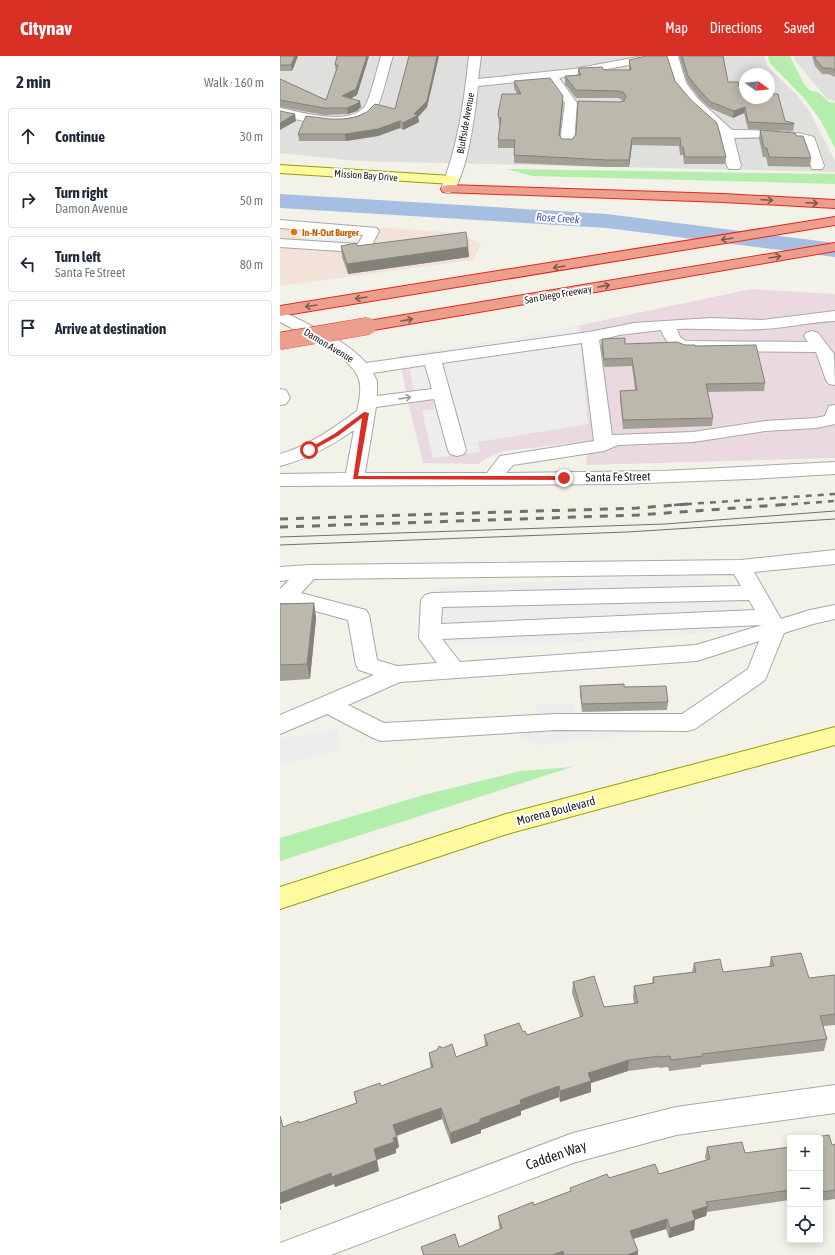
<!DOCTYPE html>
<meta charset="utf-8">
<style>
:root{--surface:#fff;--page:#f2f2f3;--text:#1f2937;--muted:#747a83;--line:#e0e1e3;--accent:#d93025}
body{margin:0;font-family:"Asap Condensed",sans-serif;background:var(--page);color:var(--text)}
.controls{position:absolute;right:12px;bottom:12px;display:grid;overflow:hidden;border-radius:4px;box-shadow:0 2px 10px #0003}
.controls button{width:36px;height:36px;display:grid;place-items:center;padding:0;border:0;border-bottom:1px solid var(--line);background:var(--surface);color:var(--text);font:20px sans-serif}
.compass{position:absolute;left:459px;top:12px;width:36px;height:36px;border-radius:50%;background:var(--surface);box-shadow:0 2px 10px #0003;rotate:105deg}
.stop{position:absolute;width:12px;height:12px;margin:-9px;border:3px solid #d93025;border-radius:50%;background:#fff}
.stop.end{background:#d93025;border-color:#fff;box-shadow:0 1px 4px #0008}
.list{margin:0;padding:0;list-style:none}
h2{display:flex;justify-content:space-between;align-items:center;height:52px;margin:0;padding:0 16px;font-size:17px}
h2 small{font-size:13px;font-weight:400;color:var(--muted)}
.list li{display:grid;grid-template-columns:26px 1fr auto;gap:12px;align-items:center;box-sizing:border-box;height:56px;margin:0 8px 8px;padding:0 8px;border:1px solid var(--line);border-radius:4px}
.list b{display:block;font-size:15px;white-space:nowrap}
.list p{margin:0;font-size:13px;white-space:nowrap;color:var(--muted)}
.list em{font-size:13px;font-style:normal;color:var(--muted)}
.icon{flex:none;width:22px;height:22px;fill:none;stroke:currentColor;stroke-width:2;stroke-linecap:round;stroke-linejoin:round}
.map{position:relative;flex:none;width:555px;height:1199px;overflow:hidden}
header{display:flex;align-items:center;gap:24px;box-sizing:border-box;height:56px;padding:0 20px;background:var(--accent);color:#fff}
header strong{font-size:19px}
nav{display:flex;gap:22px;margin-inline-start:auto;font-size:14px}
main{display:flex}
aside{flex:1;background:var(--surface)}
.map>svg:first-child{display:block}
.residential{fill:#dfdfde;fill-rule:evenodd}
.commercial{fill:#f3e2d7}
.industrial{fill:#ebd9e1}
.grass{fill:#b3eeac}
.parking{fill:#ededed}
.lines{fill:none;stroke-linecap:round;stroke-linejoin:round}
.river{fill:#a6bee1;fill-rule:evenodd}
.minor-casing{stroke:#a8a8a8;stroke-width:2}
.major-casing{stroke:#979f00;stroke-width:2}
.highway-casing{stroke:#e5261f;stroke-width:2}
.minor{fill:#fff;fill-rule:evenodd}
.major{fill:#fffaa0;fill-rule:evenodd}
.highway{fill:#ec9f8c;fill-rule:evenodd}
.tram{stroke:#6f6f6f;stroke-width:1}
.rail-far1{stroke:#6f6f6f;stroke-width:2.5;stroke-dasharray:6 6;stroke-linecap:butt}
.rail{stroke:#6f6f6f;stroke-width:3;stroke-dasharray:8 8;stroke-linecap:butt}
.highway-bridge-casing{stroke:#e5261f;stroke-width:18;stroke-linecap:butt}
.highway-bridge{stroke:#ec9f8c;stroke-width:17}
.wall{fill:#a29f94}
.shaded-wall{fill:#848278}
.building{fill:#bcb9ac;stroke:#848278}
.oneway{stroke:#7c5a51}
.oneway2{stroke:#9b9b9b}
.route{fill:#d93025}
.food-dot{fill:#e8710a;stroke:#fff;stroke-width:1.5}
.labels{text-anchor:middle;stroke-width:4;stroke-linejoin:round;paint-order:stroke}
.far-street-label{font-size:10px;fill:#212121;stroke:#fff}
.far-food-label{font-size:10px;font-weight:bold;fill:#c56008;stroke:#fff;text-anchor:start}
.far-water-label{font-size:11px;font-style:italic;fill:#4755b8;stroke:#fff}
.street-label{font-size:12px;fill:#212121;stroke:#fff}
.near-street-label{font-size:14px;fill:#212121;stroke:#fff}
</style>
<header>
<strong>Citynav</strong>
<nav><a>Map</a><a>Directions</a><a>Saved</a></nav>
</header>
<main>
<aside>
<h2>2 min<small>Walk · 160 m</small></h2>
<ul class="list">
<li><svg class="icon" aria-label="ahead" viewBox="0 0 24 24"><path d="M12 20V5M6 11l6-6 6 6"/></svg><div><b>Continue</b></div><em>30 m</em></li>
<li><svg class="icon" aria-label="right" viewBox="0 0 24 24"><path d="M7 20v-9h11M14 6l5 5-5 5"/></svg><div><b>Turn right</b><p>Damon Avenue</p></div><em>50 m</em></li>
<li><svg class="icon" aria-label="left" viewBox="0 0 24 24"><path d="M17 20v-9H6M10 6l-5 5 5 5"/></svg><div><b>Turn left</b><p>Santa Fe Street</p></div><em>80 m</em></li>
<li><svg class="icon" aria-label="arrive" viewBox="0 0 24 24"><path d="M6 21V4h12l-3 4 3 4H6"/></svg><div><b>Arrive at destination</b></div></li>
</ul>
</aside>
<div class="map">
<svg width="555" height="1199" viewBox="0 0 555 1199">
<rect width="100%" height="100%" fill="#f2f2e8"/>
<g class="residential">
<path d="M0,0H484L488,11L516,38L530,56L555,105V116L77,105L0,97ZM465,18H489V42H465Z"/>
<path d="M514,0H555V45L547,43L515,4Z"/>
</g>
<path class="commercial" d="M0,165L182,177L201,189L193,204L0,230Z"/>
<path class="industrial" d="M471,233L555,238V402L306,409L308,385L225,395L213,399L198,408L143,407L128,346L119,300L239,282Z"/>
<g class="grass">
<path d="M488,0H510L524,28L531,35L538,36L549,46L555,47V92L541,65L524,42L490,7Z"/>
<path d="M226,113L555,118V128L253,120Z"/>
<path d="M292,711L0,805V782L147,738L209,723L241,715Z"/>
</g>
<g class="parking">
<path d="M35,172L85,177L78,190L27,185Z"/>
<path d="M299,269L308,368L198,386L200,396L153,402L142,355L154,353L151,334L134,336L127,299L239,282Z"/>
<path d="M398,520L433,524L473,564L457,574L251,589H160V530Z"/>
<path d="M256,648H294L293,660L255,661Z"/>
<path d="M351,672L361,677L257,689L232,674Z"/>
<path d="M57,673L60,693L0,709V683Z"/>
</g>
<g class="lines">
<path class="river" d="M0,138L327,158L555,187V201L327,172L0,152Z"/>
<defs>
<g id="minor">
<path d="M101,0H113C109,11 102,45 96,53C76,80 27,65 0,60V52C22,56 69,71 85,50C90,43 98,10 101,0Z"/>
<path d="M189,0H201L198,23L293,13L363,0H398L406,27L419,44L452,74C480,75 507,73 534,81L544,110L542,113H532L523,86C501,79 477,82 454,82L461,110L459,113H449L447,110L440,75L411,50L396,31L386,1L381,3L279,22L297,47L294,86L292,89H282L280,86L285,47L268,23L198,30C195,58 188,114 173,136L168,137L163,136L161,133C178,90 184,46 189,0Z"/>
<path d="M0,164L97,172L99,175L92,189L96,190L98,193L96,196L91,197L0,191V183L78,188L83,179L0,172Z"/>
<path d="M0,255L6,257C33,271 66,284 86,307L309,276L354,267L431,262L482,264L555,255V265C530,266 507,272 482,273C454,275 425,272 397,273L400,281L406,285L528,286L524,280L526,277L532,275L538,277L554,298L555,329L549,328L546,324L536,296L405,295C392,292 386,287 381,274L339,279L319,284L332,379L413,376L485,365L536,362L545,360L549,350L555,349V368L536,372L485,375L413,386L338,389L324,395L233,409L226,417L383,415L555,406V418L469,423L340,428L0,430V418L66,417L74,374C51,390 28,403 0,410V398C29,390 53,372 77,355C79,345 82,334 79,324C72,299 22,278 0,266ZM302,287L314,385L220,400L207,417H85L96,351L154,343L168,394L170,398L177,400L184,398L186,394L162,307ZM145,309L152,333L97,340V325L93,317Z"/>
<path d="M0,333L6,334L10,342L6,348L0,349Z"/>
<path d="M555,494V508L474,516L501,563L530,554L555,549V563L533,568L504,577L485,624L415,673L407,675L276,674L101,685L93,682L47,658L0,678V659L94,619L79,614L76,609L68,564L6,547H0V533L9,524L0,525V511L29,509L461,504ZM454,518L461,530L152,537L145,539L141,544L139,582L157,607L117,610L97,604L89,559L86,554L21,537L34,523ZM469,544L475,554L161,568L162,551ZM482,569L416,589L180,606L162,583ZM479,585L468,613L402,658H276L104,667L68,649L120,626L417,605Z"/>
<path d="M555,1029V1057L396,1079L293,1107L51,1199H0V1187L293,1077L396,1051Z"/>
</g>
<g id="major">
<path d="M0,109L172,120L177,121L179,124L177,127L172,128L0,117Z"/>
<path d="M555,671V689L227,778L0,853V831L226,758Z"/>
</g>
<g id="highway">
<path d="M168,129L443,138L555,144V152L443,146L163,136L161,133L163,130Z"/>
<path d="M555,161V169L0,260V250Z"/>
<path d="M555,187V195L88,275L82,273L80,270L82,267L88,265Z"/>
</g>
</defs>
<use href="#minor" class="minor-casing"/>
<use href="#major" class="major-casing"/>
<use href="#highway" class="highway-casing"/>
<use href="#minor" class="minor"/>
<use href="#major" class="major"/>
<use href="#highway" class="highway"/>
<g class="tram">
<path d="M0,481L385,468L555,455"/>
<path d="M0,489L347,476L555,463"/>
</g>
<g class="rail-far1">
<path d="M394,449L555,438"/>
<path d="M500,449L555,445"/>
</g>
<g class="rail">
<path d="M0,463L357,452L408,448"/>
<path d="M0,471L358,459L512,448"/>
</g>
<defs>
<path id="highway-bridge" d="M0,285L88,270"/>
</defs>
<use href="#highway-bridge" class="highway-bridge-casing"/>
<use href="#highway-bridge" class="highway-bridge"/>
</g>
<g class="wall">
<path d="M0,0H18L12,15H0Z"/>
<path d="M57,0H89L77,39L71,42L81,51L77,55L68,58L45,59L0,51V23L46,44L56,15L55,9Z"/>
<path d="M129,0H159L147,51L138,61L139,66L123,74L120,72L98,80L66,85H19L18,78L50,63H63L115,53Z"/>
<path d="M399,0H443L448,26L461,38L505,65L514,68L513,75L468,73L464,57L453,62L430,52L420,43L407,26Z"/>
<path d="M532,0H555V21L548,18H542L535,10Z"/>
<path d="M349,4L395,25L446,101L445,108H404L403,99H400L399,90L352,89L349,111H327L234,107V92H218V84L220,69H219L218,58L237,38L234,32V25L283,47L280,80L282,83H292L339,46L343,45L342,44L338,42H296L285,28V20L298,19V13L349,14Z"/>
<path d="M480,74L531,102L530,111L488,110L486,101H483L479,83Z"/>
<path d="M61,190L188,191L189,201L68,218L62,201Z"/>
<path d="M322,283L345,288L405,289L415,290L485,327L484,335L427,336L433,362L432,370L343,373L340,343V335L355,334L352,310L324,311L321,291Z"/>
<path d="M34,547L36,562L30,623L0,625V548Z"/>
<path d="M300,630L344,631L388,646L387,654L302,656L300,638Z"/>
<path d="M491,901L529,922L555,919V969L543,970L547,983L544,995L421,1009V1011L389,1015L388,1011L379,1012V1011L348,1015L311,1027V1036L280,1046L279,1041L241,1055V1059L201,1074V1077L171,1088L162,1063L117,1080L119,1091L116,1093V1097L97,1104L99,1115L55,1131L54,1128L0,1148L1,1153L0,1154V1060L3,1071L19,1067L76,1047L74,1036L101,1030L151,1012L150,1008L149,997L176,1001L205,990L204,979L243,976L247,979L300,961L292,937L293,926L324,951L354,948L353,941L354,930L372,927L373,921L412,916L414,907L443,916L489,911Z"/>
<path d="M540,1082L552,1089L555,1088V1143L540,1145Z"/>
<path d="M427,1091L465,1097L510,1091V1144L427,1156L426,1160L415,1164L414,1174L389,1182L386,1173L353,1183L358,1195V1199H143L141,1191H179L220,1173L219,1170L218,1160L254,1149L290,1135V1132L329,1122L379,1118L426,1104L425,1101Z"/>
</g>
<g class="shaded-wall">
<path d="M15,0H18L12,15L11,9Z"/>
<path d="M87,0H89L77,39L63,47L62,40Z"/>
<path d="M157,0H159L147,51L138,61L139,66L123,74V67L134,58Z"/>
<path d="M283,40V47L279,87V79Z"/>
<path d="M80,45L81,51L77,55L68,58L67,52Z"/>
<path d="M465,51L464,57L453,62L454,55Z"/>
<path d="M15,58L16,65L0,74V67Z"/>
<path d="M120,65V72L98,80L66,85L65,78Z"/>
<path d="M352,82V89L349,111V104Z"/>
<path d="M188,191L189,201L68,218L67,208Z"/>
<path d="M34,547L36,562L30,623L27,608Z"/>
<path d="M349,1004L348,1015L311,1027V1036L280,1046V1035L308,1017Z"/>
<path d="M279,1030V1041L241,1055V1059L201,1074V1077L171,1088L170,1077L240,1044Z"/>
<path d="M161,1052L162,1063L115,1080L113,1069Z"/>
<path d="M117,1081L119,1091L116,1093V1097L96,1104L94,1093L113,1082Z"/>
<path d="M97,1104L99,1115L55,1131L52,1121Z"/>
<path d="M51,1117L54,1128L0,1148L1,1153L0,1154V1137Z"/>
<path d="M428,1150L426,1160L410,1165L412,1155Z"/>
<path d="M387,1163L386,1173L349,1184L350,1175Z"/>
<path d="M415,1164L414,1174L389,1182L390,1172Z"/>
<path d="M283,1195V1199H273Z"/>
<path d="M358,1195V1199H347Z"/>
</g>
<g class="building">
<path d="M0,0H15L11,9H0Z"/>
<path d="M57,0H87L76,33L62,40L80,45L76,48L67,52H44L0,44V23L46,44L58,9H55Z"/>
<path d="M129,0H157L147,45L134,58L138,59L123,67L120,65L98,73L65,78H18L26,60L50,63H63L76,61L87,56L95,48L115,53Z"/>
<path d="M366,0H387L395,25L411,44L437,67L446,101H405L403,91H401L400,82H352L349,104H327L234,99L235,84H218L221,62H219L218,58L222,38H241L234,25L270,22L283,40L279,79L282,83H292L296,79L298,45L339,46L344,45L346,40L343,36L338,35L296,34L285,20L301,19L298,13L301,12L322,11L324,14H351L349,4Z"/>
<path d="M402,0H443L448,26H458L461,38H465V42H489V38H498L505,65L514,67V68L468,66L465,51L454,55L431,46L421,36L408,20Z"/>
<path d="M535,0H555V14L549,12H543L536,4Z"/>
<path d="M0,55L15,58L0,67Z"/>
<path d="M480,74L515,77L517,80H523L531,102L489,101L487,92H484Z"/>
<path d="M186,176L188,191L67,208L61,190L76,187L77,190Z"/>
<path d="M345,282V288L397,286L405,289H415V290L476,289L485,327L426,328L433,362L343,364L340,335L357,334L352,302L324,303L322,283Z"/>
<path d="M34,547L27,608L0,609V548Z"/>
<path d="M344,628V631L386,630L388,646L302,648L300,630Z"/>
<path d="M521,897L529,922L555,919V958L540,960L547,983L422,998L423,1000L391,1004L390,1000L380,1001V1000L349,1004L308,1017L311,1025L280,1035L279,1030L240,1044L241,1048L200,1063V1066L170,1077L161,1052L113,1069L117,1081L113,1082L114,1086L94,1093L97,1104L52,1121L51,1117L0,1137V1060L3,1071L19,1065V1067L77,1047L74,1036L100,1027L101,1030L153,1011L149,997L157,994L159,990L163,992L172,988L176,1001L208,989L204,979L239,967L243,976L245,975L247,979L303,960L293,926L314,920L324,951L358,947L354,930L374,927L373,921L416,916L414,907L440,903L443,916L494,910L491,901Z"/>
<path d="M549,1079L552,1089L555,1088V1134L541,1136L540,1132V1082H527Z"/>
<path d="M462,1086L465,1097L510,1091V1134L426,1146L428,1150L412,1155L415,1164L390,1172L387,1163L350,1175L358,1195L347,1199H284L283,1195L273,1199H144L141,1191L175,1178L179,1191L222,1172L218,1160L253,1146L254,1149L291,1135L290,1132L327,1118L329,1122L375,1108L379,1118L430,1103L427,1091Z"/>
</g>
<defs><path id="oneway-shaft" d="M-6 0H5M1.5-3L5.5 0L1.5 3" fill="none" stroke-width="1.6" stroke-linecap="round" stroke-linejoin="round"/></defs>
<g class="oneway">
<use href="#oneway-shaft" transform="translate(487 144) rotate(3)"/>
<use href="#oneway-shaft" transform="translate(532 147) rotate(3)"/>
<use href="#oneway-shaft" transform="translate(447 183) rotate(171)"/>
<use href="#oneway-shaft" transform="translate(495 201) rotate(-9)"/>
<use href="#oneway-shaft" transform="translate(279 211) rotate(171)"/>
<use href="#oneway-shaft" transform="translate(324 230) rotate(-10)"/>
<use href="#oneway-shaft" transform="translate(81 242) rotate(171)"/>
<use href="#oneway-shaft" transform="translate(31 250) rotate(171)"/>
<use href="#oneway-shaft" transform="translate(127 264) rotate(-10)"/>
</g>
<use class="oneway2" href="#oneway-shaft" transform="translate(125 342) rotate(-8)"/>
<path class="route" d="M84,356L89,357L78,420H284L287,422L284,424L73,423L82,362L58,380L31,395L26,394L54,378Z"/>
<circle class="food-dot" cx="14" cy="176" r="4"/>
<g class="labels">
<g class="far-street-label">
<text transform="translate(185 67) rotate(-80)" y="4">Bluffside Avenue</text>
<text transform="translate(86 119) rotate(4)" y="4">Mission Bay Drive</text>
<text transform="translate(278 238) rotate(-10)" y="4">San Diego Freeway</text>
<text transform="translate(49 289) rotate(31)" y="4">Damon Avenue</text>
</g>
<g class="far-food-label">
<text x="22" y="180">In-N-Out Burger</text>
</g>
<g class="far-water-label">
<text transform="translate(278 162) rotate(4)" y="4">Rose Creek</text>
</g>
<g class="street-label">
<text transform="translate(338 421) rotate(-1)" y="4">Santa Fe Street</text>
<text transform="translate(276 755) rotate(-15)" y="4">Morena Boulevard</text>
</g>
<g class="near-street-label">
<text transform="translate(276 1099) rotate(-19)" y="5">Cadden Way</text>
</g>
</g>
</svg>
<div class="controls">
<button>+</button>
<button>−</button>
<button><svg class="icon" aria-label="locate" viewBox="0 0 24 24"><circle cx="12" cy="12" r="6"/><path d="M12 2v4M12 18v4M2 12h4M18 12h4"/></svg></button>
</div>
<svg class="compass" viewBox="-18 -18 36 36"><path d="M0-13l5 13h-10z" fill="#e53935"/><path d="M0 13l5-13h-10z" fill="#747a83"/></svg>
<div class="stop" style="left:29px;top:394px"></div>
<div class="stop end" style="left:284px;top:422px"></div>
</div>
</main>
